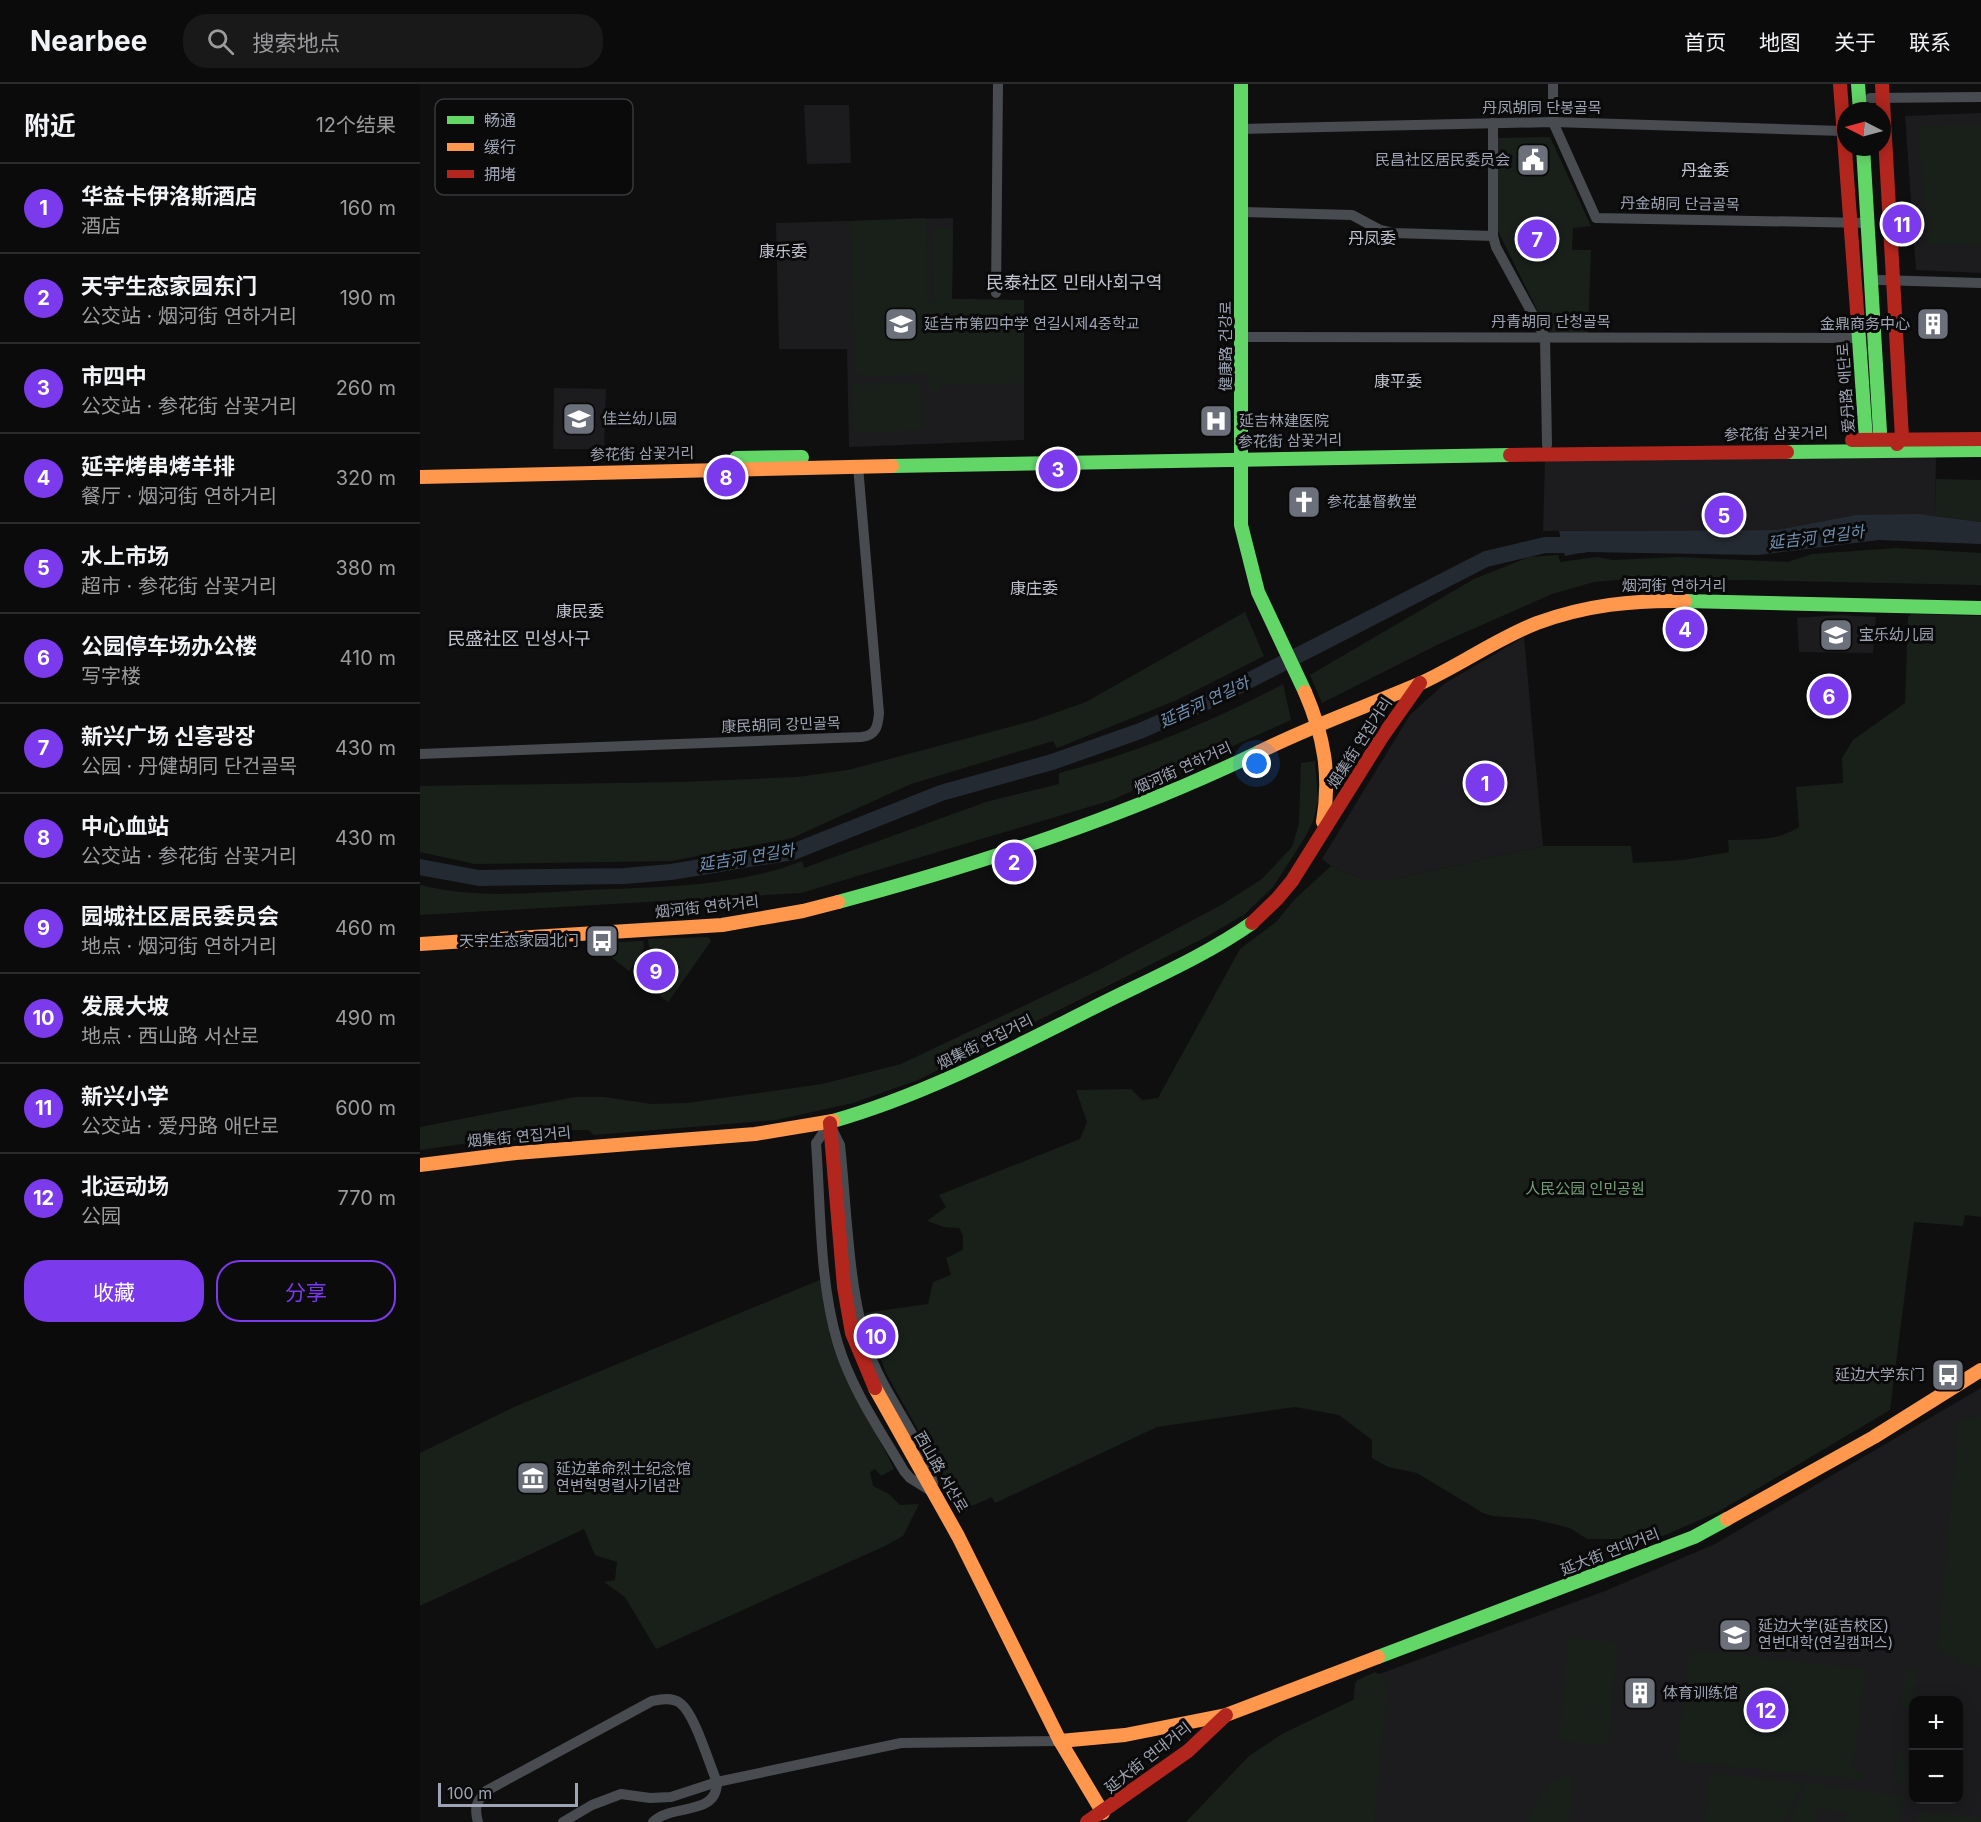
<!DOCTYPE html>
<html lang="zh">
<meta charset="utf-8">
<style>
:root{--surface:#0b0b0c;--page:#19191a;--text:#f1f3f6;--muted:#9a9b9d;--line:#2b2b2d;--accent:#7c3aed}
body{margin:0;font-family:Inter,"Noto Sans SC","Noto Sans KR",sans-serif;background:var(--page);color:var(--text)}
.controls{position:absolute;right:18px;bottom:18px;display:grid;overflow:hidden;border-radius:12px;box-shadow:0 3px 15px #0003}
.controls button{width:54px;height:54px;display:grid;place-items:center;padding:0;border:0;border-bottom:2px solid var(--line);background:var(--surface);color:var(--text);font:30px sans-serif}
.compass{position:absolute;left:1417px;top:18px;width:54px;height:54px;border-radius:50%;background:var(--surface);box-shadow:0 3px 15px #0003;rotate:276deg}
.scale{position:absolute;left:18px;bottom:15px;width:140px;box-sizing:border-box;padding-left:6px;border:3px solid #9ea4b3;border-top:0;font-size:16px;line-height:21px;white-space:nowrap;color:#9ea4b3;-webkit-text-stroke:4px #0a0a0b;paint-order:stroke}
.you{position:absolute;left:837px;top:680px;width:21px;height:21px;margin:-15px;border:4px solid #fff;border-radius:50%;background:#1a73e8;box-shadow:0 0 0 9px #1a73e833}
.badge{display:grid;place-items:center;width:39px;height:39px;border-radius:50%;background:var(--accent);color:#fff;font-size:20px;font-weight:700}
.pin{position:absolute;translate:-50% -50%;border:3px solid #fff;box-shadow:0 2px 6px #0006}
.list{margin:0;padding:0;list-style:none}
h2{display:flex;justify-content:space-between;align-items:center;height:78px;margin:0;padding:0 24px;font-size:26px}
h2 small{font-size:20px;font-weight:400;color:var(--muted)}
.list li{display:grid;grid-template-columns:39px 1fr auto;gap:18px;align-items:center;box-sizing:border-box;height:90px;padding:0 24px;border-top:2px solid var(--line)}
.list b{display:block;font-size:22px;white-space:nowrap}
.list p{margin:0;font-size:20px;white-space:nowrap;color:var(--muted)}
.list em{font-size:20px;font-style:normal;color:var(--muted)}
.actions{display:flex;gap:12px;padding:18px 24px}
.actions a{flex:1;padding:14px 0;border:2px solid var(--accent);border-radius:24px;text-align:center;font-size:21px;color:var(--accent)}
.actions .main{background:var(--accent);color:#fff}
.icon{flex:none;width:33px;height:33px;fill:none;stroke:currentColor;stroke-width:2;stroke-linecap:round;stroke-linejoin:round}
.map{position:relative;flex:none;width:1561px;height:1738px;overflow:hidden}
header{display:flex;align-items:center;gap:36px;box-sizing:border-box;height:84px;padding:0 30px;background:var(--surface);border-bottom:2px solid var(--line)}
header strong{font-size:28px}
nav{display:flex;gap:33px;margin-inline-start:auto;font-size:21px}
.search{width:420px;height:54px;background:var(--page);display:flex;align-items:center;gap:15px;box-sizing:border-box;padding:0 21px;border-radius:24px;color:var(--muted);font-size:22px}
main{display:flex}
aside{flex:1;background:var(--surface)}
.map>svg:first-child{display:block}
.built{fill:#1c1c1e;fill-rule:evenodd}
.green{fill:#19201a}
.water{fill:#232a31}
.lines{fill:none;stroke-linecap:round;stroke-linejoin:round}
.river{stroke:#232a31;stroke-width:16}
.street{stroke:#484b50;stroke-width:10}
.fast{stroke:#63d668;stroke-width:14}
.slow{stroke:#ff974d;stroke-width:14}
.jam{stroke:#b3261e;stroke-width:14}
.labels{text-anchor:middle;stroke-width:6;stroke-linejoin:round;paint-order:stroke}
.street-label{font-size:15px;fill:#9ea4b3;stroke:#0a0a0b}
.poi-label{font-size:15px;fill:#9ea4b3;stroke:#0a0a0b;text-anchor:start}
.park-label{font-size:15px;fill:#73a078;stroke:#0a0a0b}
.neighbourhood-label{font-size:16px;fill:#c0c3ce;stroke:#0a0a0b}
.water-label{font-size:16px;font-style:italic;fill:#7191b2;stroke:#0a0a0b}
.quarter-label{font-size:18px;fill:#c0c3ce;stroke:#0a0a0b}
.key{fill:#0a0a0b;stroke:#36383d;stroke-width:1.5}
.key-label{font-size:16px;fill:#9ea4b3}
</style>
<header>
<strong>Nearbee</strong>
<div class="search"><svg class="icon" aria-label="search" viewBox="0 0 24 24"><circle cx="10" cy="10" r="6"/><path d="M15 15l6 6"/></svg>搜索地点</div>
<nav><a>首页</a><a>地图</a><a>关于</a><a>联系</a></nav>
</header>
<main>
<aside>
<h2>附近<small>12个结果</small></h2>
<ul class="list">
<li><span class="badge">1</span><div><b>华益卡伊洛斯酒店</b><p>酒店</p></div><em>160 m</em></li>
<li><span class="badge">2</span><div><b>天宇生态家园东门</b><p>公交站 · 烟河街 연하거리</p></div><em>190 m</em></li>
<li><span class="badge">3</span><div><b>市四中</b><p>公交站 · 参花街 삼꽃거리</p></div><em>260 m</em></li>
<li><span class="badge">4</span><div><b>延辛烤串烤羊排</b><p>餐厅 · 烟河街 연하거리</p></div><em>320 m</em></li>
<li><span class="badge">5</span><div><b>水上市场</b><p>超市 · 参花街 삼꽃거리</p></div><em>380 m</em></li>
<li><span class="badge">6</span><div><b>公园停车场办公楼</b><p>写字楼</p></div><em>410 m</em></li>
<li><span class="badge">7</span><div><b>新兴广场 신흥광장</b><p>公园 · 丹健胡同 단건골목</p></div><em>430 m</em></li>
<li><span class="badge">8</span><div><b>中心血站</b><p>公交站 · 参花街 삼꽃거리</p></div><em>430 m</em></li>
<li><span class="badge">9</span><div><b>园城社区居民委员会</b><p>地点 · 烟河街 연하거리</p></div><em>460 m</em></li>
<li><span class="badge">10</span><div><b>发展大坡</b><p>地点 · 西山路 서산로</p></div><em>490 m</em></li>
<li><span class="badge">11</span><div><b>新兴小学</b><p>公交站 · 爱丹路 애단로</p></div><em>600 m</em></li>
<li><span class="badge">12</span><div><b>北运动场</b><p>公园</p></div><em>770 m</em></li>
</ul>
<div class="actions"><a class="main">收藏</a><a>分享</a></div>
</aside>
<div class="map">
<svg width="1561" height="1738" viewBox="0 0 1561 1738">
<rect width="100%" height="100%" fill="#0f0f10"/>
<g class="built">
<path d="M384,21H429L431,79L387,80Z"/>
<path d="M1561,29V189L1496,186L1485,32Z"/>
<path d="M533,134L532,215L604,216V356L429,363L427,265H359L356,139Z"/>
<path d="M134,304L186,305L184,365H133Z"/>
<path d="M1516,372L1515,432L1435,431L1357,446L1123,447L1125,375Z"/>
<path d="M1419,531L1456,533L1453,569L1379,568L1377,534Z"/>
<path d="M1104,553L1123,762L970,796H946L911,782L902,775L990,631L1024,600Z"/>
<path d="M1561,1304V1738H922L935,1599L1185,1507L1295,1460ZM1494,1616H1538V1716H1494Z"/>
</g>
<g class="green">
<path d="M1561,41V161L1508,159L1498,42Z"/>
<path d="M1130,53L1171,142L1153,144L1152,166H1171L1168,249H1133L1127,246L1076,143V54Z"/>
<path d="M506,134L507,218L514,217L513,145L533,144L532,215L604,216V300L521,301L520,307H509L508,290L444,293L436,288L430,137Z"/>
<path d="M500,298L502,346L434,349L432,300Z"/>
<path d="M1516,395L1561,396V438L1515,432Z"/>
<path d="M1476,464L1561,469V501L1324,496L1207,495L1174,498L1132,510L1021,559L902,619L890,591L1054,495L1109,473L1138,471L1140,478L1177,473L1193,476L1259,473L1368,478L1392,470Z"/>
<path d="M825,528L844,572L757,616L637,664L633,657L491,700L372,754L252,777L55,780L0,768V702L260,698L377,693L428,686L612,637L666,618Z"/>
<path d="M1492,530L1561,532V1133L1545,1131L1543,1142L1494,1138L1470,1326L1298,1428L1236,1455H1167L1150,1444L1113,1435L1073,1432L1063,1429L997,1389L968,1383L952,1374V1356L919,1331L875,1323L737,1343L575,1419L572,1413L543,1426L466,1289L444,1229L508,1220L513,1198L531,1191L526,1174L543,1166V1151L539,1144L524,1143L507,1137L526,1123L519,1111L660,1055L667,1038L656,1006L711,1005L722,1016L738,1014L820,865L856,838L875,815L911,782L946,796H970L1123,762H1211L1213,779L1263,776L1309,768L1308,756C1332,755 1359,757 1379,743L1376,703L1423,699L1422,674L1433,656L1485,619L1488,533Z"/>
<path d="M863,600L871,636L692,716L381,809L0,831V801C56,815 112,809 169,806C240,803 316,803 382,777L384,784L566,718L639,700V689C716,669 792,638 863,600Z"/>
<path d="M895,677L898,717L893,737L884,755L853,803L825,830L786,853L498,996L433,1019L356,1036L174,1051L168,1046H151L150,1053L56,1058L0,1066V1043L155,1013H184L232,1020L267,1019L402,1000L481,980L679,886L803,820L842,795L872,763L879,740L881,679Z"/>
<path d="M288,853L291,857L248,918L240,912L260,883L229,863L228,855Z"/>
<path d="M223,857L224,865L209,887L191,873L195,865L167,866L171,859Z"/>
<path d="M402,1195L446,1329L474,1385L461,1392L455,1385L450,1388L453,1402L469,1410L480,1421L499,1420L483,1452L465,1462L236,1565L205,1513L184,1498L195,1496L197,1478L175,1471L164,1445L0,1522V1369L94,1323Z"/>
<path d="M1561,1329V1583L1539,1580L1540,1573L1517,1570L1539,1333L1550,1335Z"/>
<path d="M1149,1553L1198,1558L1188,1662L1139,1657Z"/>
<path d="M1270,1565L1446,1585L1433,1686L1442,1688L1441,1696L1256,1677Z"/>
<path d="M1486,1583L1497,1589L1491,1625L1481,1624Z"/>
<path d="M955,1588L965,1594L967,1610L954,1738H766L829,1672L862,1650L939,1613L936,1597Z"/>
<path d="M1477,1669H1481L1487,1675L1485,1700L1474,1698Z"/>
<path d="M1146,1689L1154,1691L1149,1738H1108C1110,1719 1129,1698 1146,1689Z"/>
<path d="M1290,1689L1383,1699L1363,1738H1284Z"/>
<path d="M1386,1699L1479,1712L1483,1714L1481,1738H1425L1426,1728L1397,1725L1395,1738H1372L1370,1736Z"/>
<path d="M1498,1728L1510,1729L1513,1734L1522,1730L1561,1734V1738H1497Z"/>
</g>
<path class="water" d="M1498,430L1561,438V460L1459,456L1338,471L1165,468L1145,472L1139,447L1357,446L1435,431Z"/>
<g class="lines">
<path class="river" d="M0,783L59,794L204,792L251,788L373,768L521,709L632,678L720,647L791,616L1066,475L1125,461H1163"/>
<g class="street">
<path d="M1133,0V38L1176,134L1448,139"/>
<path d="M1450,14L1561,13"/>
<path d="M1073,39V152L1076,163L1125,253L1127,361"/>
<path d="M821,45L1133,38L1423,47"/>
<path d="M821,128L932,131L960,146L974,149L1073,152"/>
<path d="M1459,196L1561,199"/>
<path d="M576,209L578,0"/>
<path d="M823,253L1440,254"/>
<path d="M0,670L441,653C456,652 458,642 459,629L438,382"/>
<path d="M410,1039L396,1059C401,1125 399,1197 418,1260C432,1306 460,1346 484,1387L490,1394L511,1407"/>
<path d="M413,1047L420,1061C427,1124 428,1205 448,1264C463,1312 501,1351 513,1399"/>
<path d="M58,1738C54,1724 56,1718 66,1707L232,1617C241,1615 252,1613 260,1619C275,1630 289,1680 297,1698C297,1733 252,1719 233,1738"/>
<path d="M143,1738L172,1721L201,1710L230,1714L251,1713L297,1698L481,1659L640,1657"/>
</g>
<g class="fast">
<path d="M821,0V441L838,508L885,608"/>
<path d="M1438,0L1440,27"/>
<path d="M1443,63L1461,365"/>
<path d="M1438,240L1446,356"/>
<path d="M1367,368L1561,366"/>
<path d="M316,374L382,373"/>
<path d="M472,382L1090,371"/>
<path d="M1265,517L1561,524"/>
<path d="M418,818C563,779 704,733 839,668"/>
<path d="M413,1037C504,1011 587,967 671,925C726,897 782,874 832,839"/>
<path d="M958,1573L1274,1453L1307,1435"/>
</g>
<g class="slow">
<path d="M0,393L472,382"/>
<path d="M885,608C904,652 911,691 903,738"/>
<path d="M839,668C891,642 945,623 999,600C1039,582 1076,555 1117,539C1166,521 1213,516 1265,517"/>
<path d="M0,860L302,841L383,827L418,818"/>
<path d="M0,1081L96,1069L335,1050L413,1037"/>
<path d="M455,1304L538,1452L640,1657L683,1729"/>
<path d="M1307,1435L1454,1353L1561,1286"/>
<path d="M640,1657L705,1651L806,1631L958,1573"/>
</g>
<g class="jam">
<path d="M1420,0L1438,240"/>
<path d="M1462,0L1482,354L1477,360"/>
<path d="M1432,356L1561,355"/>
<path d="M1090,371L1367,368"/>
<path d="M832,839L857,815L872,797L962,653L1000,599"/>
<path d="M410,1039L424,1203L432,1249L455,1304"/>
<path d="M667,1738L768,1667L806,1631"/>
</g>
</g>
<defs>
<symbol id="civic-square" viewBox="-11 -11 22 22"><rect x="-9" y="-9" width="18" height="18" rx="4" fill="#6c707a" stroke="#0a0a0b"/><path d="M-.6-6.5H3V-4.5H.6V-3L4-1V1h2V6H-6V1h2V-1L-.6-3ZM-1.2 2.5V6h2.4V2.5Z" fill="#fff"/></symbol>
<symbol id="school-square" viewBox="-11 -11 22 22"><rect x="-9" y="-9" width="18" height="18" rx="4" fill="#6c707a" stroke="#0a0a0b"/><path d="M0-5L7-2L0 1L-7-2ZM-4 1L0 2.5L4 1V4Q0 6-4 4Z" fill="#fff"/></symbol>
<symbol id="building-square" viewBox="-11 -11 22 22"><rect x="-9" y="-9" width="18" height="18" rx="4" fill="#6c707a" stroke="#0a0a0b"/><path d="M-4-6H4V6H1V3H-1V6H-4ZM-2.5-4.3h1.7v1.8h-1.7ZM.8-4.3h1.7v1.8H.8ZM-2.5-1h1.7V.8h-1.7ZM.8-1h1.7V.8H.8Z" fill="#fff"/></symbol>
<symbol id="hospital-square" viewBox="-11 -11 22 22"><rect x="-9" y="-9" width="18" height="18" rx="4" fill="#6c707a" stroke="#0a0a0b"/><path d="M-5-5h3v3.5h4V-5h3V5h-3V1.5h-4V5h-3Z" fill="#fff"/></symbol>
<symbol id="church-square" viewBox="-11 -11 22 22"><rect x="-9" y="-9" width="18" height="18" rx="4" fill="#6c707a" stroke="#0a0a0b"/><path d="M-1.2-6h2.4v3.5h3.3v2.4h-3.3V6h-2.4V-.1h-3.3v-2.4h3.3Z" fill="#fff"/></symbol>
<symbol id="bus-square" viewBox="-11 -11 22 22"><rect x="-9" y="-9" width="18" height="18" rx="4" fill="#6c707a" stroke="#0a0a0b"/><path d="M-5-6H5V4H4V6H2V4H-2V6H-4V4H-5ZM-3.5-4V0h7V-4ZM-3.5 1.2v1.5H-2V1.2ZM2 1.2v1.5H3.5V1.2Z" fill="#fff"/></symbol>
<symbol id="museum-square" viewBox="-11 -11 22 22"><rect x="-9" y="-9" width="18" height="18" rx="4" fill="#6c707a" stroke="#0a0a0b"/><path d="M0-6L6-3V-2H-6V-3ZM-5-1h2V3h-2ZM-1-1h2V3h-2ZM3-1h2V3H3ZM-6 4H6V6H-6Z" fill="#fff"/></symbol>
<symbol id="university-square" viewBox="-11 -11 22 22"><rect x="-9" y="-9" width="18" height="18" rx="4" fill="#6c707a" stroke="#0a0a0b"/><path d="M0-5L7-2L0 1L-7-2ZM-4 1L0 2.5L4 1V4Q0 6-4 4Z" fill="#fff"/></symbol>
</defs>
<g fill-rule="evenodd">
<use href="#civic-square" x="1094" y="57" width="38" height="38"/>
<use href="#school-square" x="462" y="221" width="38" height="38"/>
<use href="#building-square" x="1494" y="221" width="38" height="38"/>
<use href="#school-square" x="140" y="316" width="38" height="38"/>
<use href="#hospital-square" x="777" y="318" width="38" height="38"/>
<use href="#church-square" x="865" y="399" width="38" height="38"/>
<use href="#school-square" x="1397" y="532" width="38" height="38"/>
<use href="#bus-square" x="163" y="838" width="38" height="38"/>
<use href="#bus-square" x="1509" y="1272" width="38" height="38"/>
<use href="#museum-square" x="94" y="1375" width="38" height="38"/>
<use href="#university-square" x="1296" y="1532" width="38" height="38"/>
<use href="#building-square" x="1201" y="1590" width="38" height="38"/>
</g>
<g class="labels">
<g class="street-label">
<text x="1122" y="29">丹凤胡同 단봉골목</text>
<text transform="translate(1260 120) rotate(1)" y="5">丹金胡同 단금골목</text>
<text x="1131" y="243">丹青胡同 단청골목</text>
<text transform="translate(806 262) rotate(-90)" y="5">健康路 건강로</text>
<text transform="translate(1426 304) rotate(-94)" y="5">爱丹路 애단로</text>
<text transform="translate(1356 350) rotate(-1)" y="5">参花街 삼꽃거리</text>
<text transform="translate(870 357) rotate(-1)" y="5">参花街 삼꽃거리</text>
<text transform="translate(222 370) rotate(-1)" y="5">参花街 삼꽃거리</text>
<text x="1254" y="507">烟河街 연하거리</text>
<text transform="translate(361 641) rotate(-2)" y="5">康民胡同 강민골목</text>
<text transform="translate(940 659) rotate(-57)" y="5">烟集街 연집거리</text>
<text transform="translate(763 684) rotate(-24)" y="5">烟河街 연하거리</text>
<text transform="translate(287 823) rotate(-6)" y="5">烟河街 연하거리</text>
<text transform="translate(565 958) rotate(-26)" y="5">烟集街 연집거리</text>
<text transform="translate(99 1053) rotate(-5)" y="5">烟集街 연집거리</text>
<text transform="translate(521 1388) rotate(60)" y="5">西山路 서산로</text>
<text transform="translate(1190 1468) rotate(-21)" y="5">延大街 연대거리</text>
<text transform="translate(728 1674) rotate(-38)" y="5">延大街 연대거리</text>
</g>
<g class="poi-label">
<text x="1090" y="81" text-anchor="end">民昌社区居民委员会</text>
<text x="504" y="245">延吉市第四中学 연길시제4중학교</text>
<text x="1490" y="245" text-anchor="end">金鼎商务中心</text>
<text x="182" y="340">佳兰幼儿园</text>
<text x="819" y="342">延吉林建医院</text>
<text x="907" y="423">参花基督教堂</text>
<text x="1439" y="556">宝乐幼儿园</text>
<text x="159" y="862" text-anchor="end">天宇生态家园北门</text>
<text x="1505" y="1296" text-anchor="end">延边大学东门</text>
<text x="136" y="1390">延边革命烈士纪念馆<tspan x="136" dy="17">연변혁명렬사기념관</tspan></text>
<text x="1338" y="1547">延边大学(延吉校区)<tspan x="1338" dy="17">연변대학(연길캠퍼스)</tspan></text>
<text x="1243" y="1614">体育训练馆</text>
</g>
<g class="park-label">
<text x="1165" y="1110">人民公园 인민공원</text>
</g>
<g class="neighbourhood-label">
<text x="1285" y="92">丹金委</text>
<text x="952" y="160">丹凤委</text>
<text x="363" y="173">康乐委</text>
<text x="978" y="303">康平委</text>
<text x="614" y="510">康庄委</text>
<text x="160" y="533">康民委</text>
</g>
<g class="water-label">
<text transform="translate(1396 453) rotate(-7)" y="6">延吉河 연길하</text>
<text transform="translate(784 618) rotate(-25)" y="6">延吉河 연길하</text>
<text transform="translate(326 773) rotate(-9)" y="6">延吉河 연길하</text>
</g>
<g class="quarter-label">
<text x="654" y="205">民泰社区 민태사회구역</text>
<text x="99" y="561">民盛社区 민성사구</text>
</g>
</g>
<rect x="15" y="15" width="198" height="96" rx="9" class="key"/>
<rect x="27" y="32" width="27" height="8" fill="#63d668"/>
<rect x="27" y="59" width="27" height="8" fill="#ff974d"/>
<rect x="27" y="86" width="27" height="8" fill="#b3261e"/>
<g class="key-label">
<text x="64" y="42">畅通</text>
<text x="64" y="69">缓行</text>
<text x="64" y="96">拥堵</text>
</g>
</svg>
<div class="controls">
<button>+</button>
<button>−</button>
</div>
<svg class="compass" viewBox="-18 -18 36 36"><path d="M0-13l5 13h-10z" fill="#e53935"/><path d="M0 13l5-13h-10z" fill="#9a9b9d"/></svg>
<div class="scale">100 m</div>
<div class="you"></div>
<div class="pin badge" style="left:1065px;top:699px">1</div>
<div class="pin badge" style="left:594px;top:778px">2</div>
<div class="pin badge" style="left:638px;top:385px">3</div>
<div class="pin badge" style="left:1265px;top:545px">4</div>
<div class="pin badge" style="left:1304px;top:431px">5</div>
<div class="pin badge" style="left:1409px;top:612px">6</div>
<div class="pin badge" style="left:1117px;top:155px">7</div>
<div class="pin badge" style="left:306px;top:393px">8</div>
<div class="pin badge" style="left:236px;top:887px">9</div>
<div class="pin badge" style="left:456px;top:1252px">10</div>
<div class="pin badge" style="left:1482px;top:140px">11</div>
<div class="pin badge" style="left:1346px;top:1626px">12</div>
</div>
</main>
